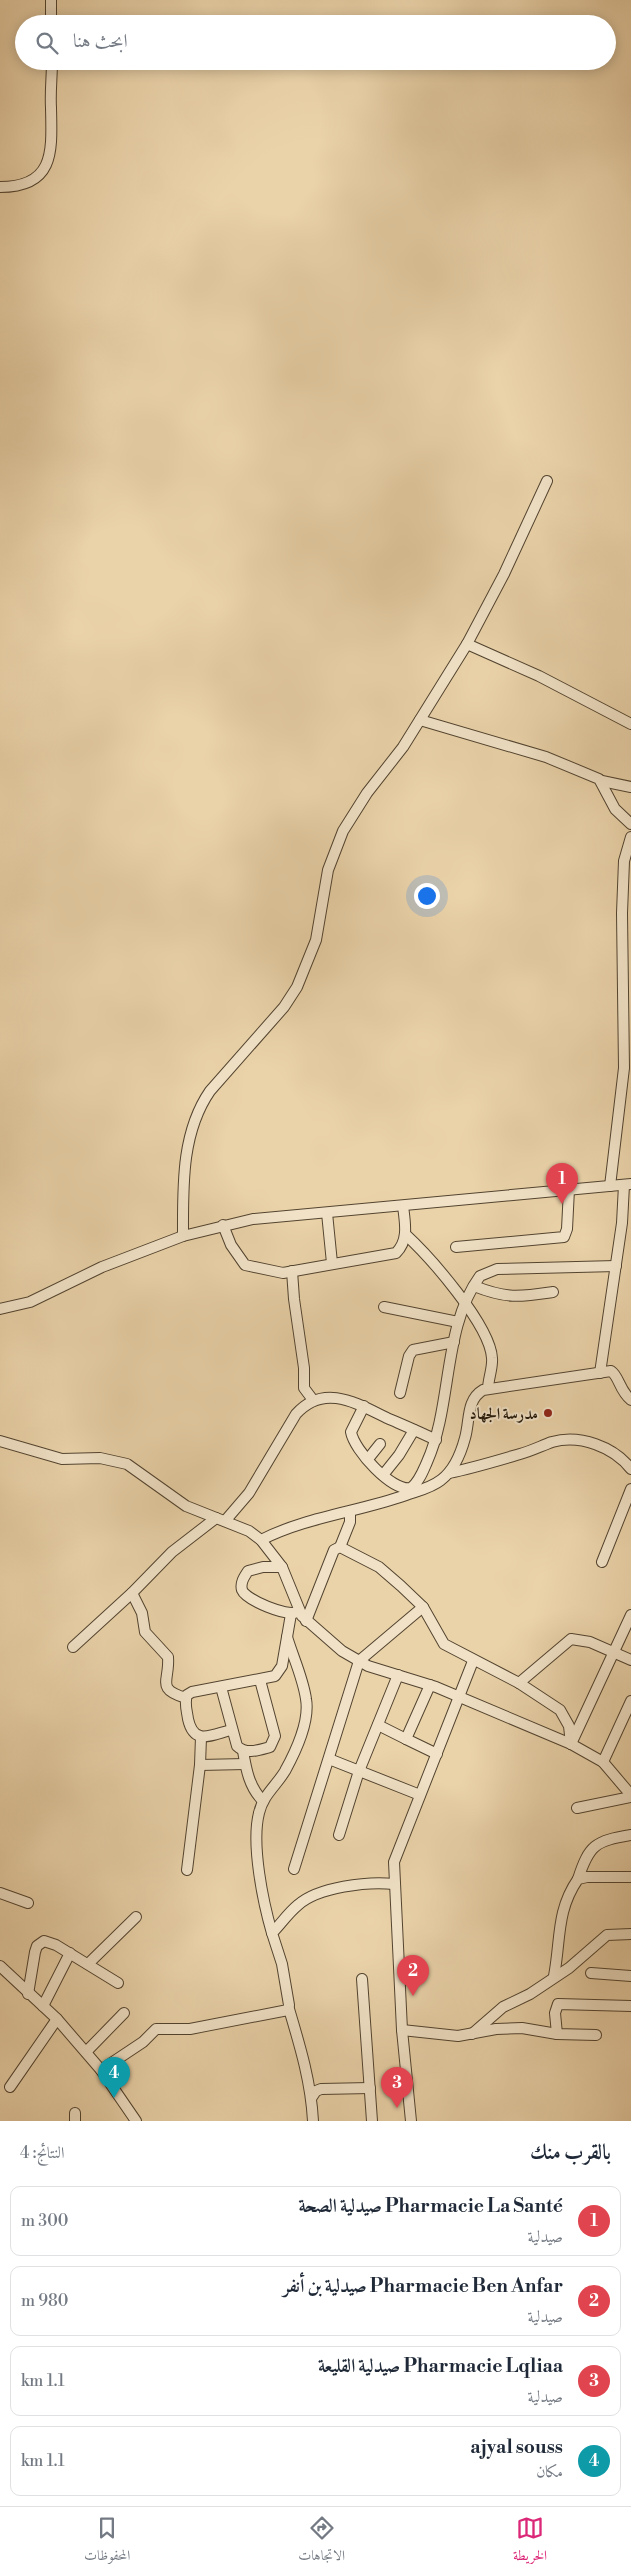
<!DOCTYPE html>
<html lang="ar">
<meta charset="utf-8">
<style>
:root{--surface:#fff;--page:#f6f6f7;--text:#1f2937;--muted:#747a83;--line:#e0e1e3;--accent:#db2777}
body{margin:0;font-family:"Libre Bodoni",Amiri,serif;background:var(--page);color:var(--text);direction:rtl}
.you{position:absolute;left:426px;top:895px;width:18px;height:18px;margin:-12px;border:4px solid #fff;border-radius:50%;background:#1a73e8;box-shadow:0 0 0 8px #1a73e833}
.badge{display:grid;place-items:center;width:32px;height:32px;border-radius:50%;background:var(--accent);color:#fff;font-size:16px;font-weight:700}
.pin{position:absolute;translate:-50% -41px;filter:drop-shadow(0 1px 2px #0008)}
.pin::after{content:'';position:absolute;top:26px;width:18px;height:15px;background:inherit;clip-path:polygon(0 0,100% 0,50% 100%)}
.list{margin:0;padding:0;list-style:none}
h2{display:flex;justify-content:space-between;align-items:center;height:65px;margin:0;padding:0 20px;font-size:21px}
h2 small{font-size:16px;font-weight:400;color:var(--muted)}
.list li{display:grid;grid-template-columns:32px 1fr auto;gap:15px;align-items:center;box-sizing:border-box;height:70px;margin:0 10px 10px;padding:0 10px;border:1px solid var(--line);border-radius:10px}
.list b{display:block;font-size:19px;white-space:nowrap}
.list p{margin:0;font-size:16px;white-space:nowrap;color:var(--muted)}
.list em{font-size:16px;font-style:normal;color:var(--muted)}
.icon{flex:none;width:28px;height:28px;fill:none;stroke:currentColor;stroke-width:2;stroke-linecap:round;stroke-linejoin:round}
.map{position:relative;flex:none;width:631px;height:2121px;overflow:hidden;direction:ltr}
.search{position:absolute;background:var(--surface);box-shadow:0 2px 12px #0003;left:15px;right:15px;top:15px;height:55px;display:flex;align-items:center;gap:12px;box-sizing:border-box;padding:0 18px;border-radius:28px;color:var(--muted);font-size:19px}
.sheet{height:385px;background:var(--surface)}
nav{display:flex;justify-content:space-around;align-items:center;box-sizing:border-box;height:70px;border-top:1px solid var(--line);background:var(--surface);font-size:14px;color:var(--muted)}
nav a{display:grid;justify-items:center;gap:2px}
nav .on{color:var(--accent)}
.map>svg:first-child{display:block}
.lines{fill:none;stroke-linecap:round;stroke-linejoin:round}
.minor-casing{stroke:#524430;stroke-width:12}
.minor{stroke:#f1e2c7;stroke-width:10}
.poi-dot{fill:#8f2418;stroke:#f1e2c7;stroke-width:2}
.labels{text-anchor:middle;stroke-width:4;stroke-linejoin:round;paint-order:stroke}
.poi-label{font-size:16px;font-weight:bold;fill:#201507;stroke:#f1e2c7;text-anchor:end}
</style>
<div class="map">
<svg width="631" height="2121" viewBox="0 0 631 2121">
<rect width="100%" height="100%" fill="#ead2a9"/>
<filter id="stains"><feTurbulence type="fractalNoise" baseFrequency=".004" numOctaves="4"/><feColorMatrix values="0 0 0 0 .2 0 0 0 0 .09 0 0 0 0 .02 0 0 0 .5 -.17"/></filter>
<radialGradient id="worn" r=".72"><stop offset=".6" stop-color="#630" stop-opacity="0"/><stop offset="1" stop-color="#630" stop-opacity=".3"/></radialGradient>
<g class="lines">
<defs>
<g id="minor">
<path d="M51,24V0"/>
<path d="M0,187C55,187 52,151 51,108C50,92 52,77 52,61"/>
<path d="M467,644L539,676L631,724"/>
<path d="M420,720L546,757L599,779L615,809L631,824"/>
<path d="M602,781L631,787"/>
<path d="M610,1186L624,1068L622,913L624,861L631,837"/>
<path d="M327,1213L332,1263"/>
<path d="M223,1225L231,1245L245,1265L283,1273L396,1253C409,1240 405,1223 403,1206"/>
<path d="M405,1234C430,1257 490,1325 492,1358C493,1368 488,1379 488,1389"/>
<path d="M183,1236C183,1187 181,1133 210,1091L284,1007L297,987L316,940L328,870L343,831L367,793L403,747L467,644L504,574L547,481"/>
<path d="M456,1247L564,1237L567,1229L569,1189"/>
<path d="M292,1271L294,1299L304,1368V1388L313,1400"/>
<path d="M474,1286C507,1299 519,1297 553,1292"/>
<path d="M384,1307L458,1322"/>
<path d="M0,1309L30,1302L102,1267L183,1236L253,1219L631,1184"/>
<path d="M600,1373L622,1223L624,1185"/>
<path d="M400,1393L409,1356L413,1350L454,1342"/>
<path d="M364,1406L351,1432C354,1450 392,1492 411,1488C419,1482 423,1471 427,1462C453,1404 442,1328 480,1276L497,1269L616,1266"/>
<path d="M0,1441L62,1459L100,1458L127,1464L186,1506L249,1531L261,1540L282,1567L302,1616L342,1651L368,1666L436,1687L571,1744L603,1762L631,1795"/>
<path d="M368,1459L380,1444"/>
<path d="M449,1473C473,1468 496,1461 520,1454C531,1451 541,1446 552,1442C580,1434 614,1447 631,1469"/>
<path d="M383,1475L399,1455L414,1430"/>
<path d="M225,1521L249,1493L296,1414C324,1383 356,1403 387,1418C403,1425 420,1432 436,1440"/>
<path d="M261,1540C306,1517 358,1512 406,1495C417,1491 431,1488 441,1480C453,1471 461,1453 465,1438C470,1421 466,1400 483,1390L611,1371C619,1376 619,1390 631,1400"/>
<path d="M340,1547L350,1522V1512"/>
<path d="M602,1562L631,1489"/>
<path d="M282,1567H263L248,1571C244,1577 240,1583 242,1590C246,1600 287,1617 297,1612"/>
<path d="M132,1593L142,1613L145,1632L168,1657C170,1681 155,1689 186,1698"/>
<path d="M306,1621L334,1550L340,1547L379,1567L401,1586L423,1607L444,1644L519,1683L560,1710L569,1726L571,1744"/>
<path d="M73,1647L132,1593L172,1552L216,1518"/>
<path d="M519,1683L571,1639L590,1642L631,1660"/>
<path d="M430,1685L406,1739L437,1754"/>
<path d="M221,1687L237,1746C246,1755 259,1750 270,1747L275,1736L260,1680"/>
<path d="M378,1725L406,1739"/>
<path d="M231,1730C211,1735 194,1746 188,1719C187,1711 184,1703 187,1695L192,1692L275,1676L282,1666L291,1614"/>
<path d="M571,1744L631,1615"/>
<path d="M243,1751C246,1769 249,1787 263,1801"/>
<path d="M329,1759L420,1795"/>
<path d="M603,1762L631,1701"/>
<path d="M200,1765L245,1764"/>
<path d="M577,1808L631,1797"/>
<path d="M339,1835L359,1771L398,1675"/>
<path d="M294,1869L359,1661L423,1607"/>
<path d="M187,1870L200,1765L201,1737"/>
<path d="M578,1879C589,1845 595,1841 631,1835"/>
<path d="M0,1893L28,1903"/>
<path d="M272,1933C263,1902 251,1844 259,1813C263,1795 276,1786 285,1771C296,1751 310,1722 306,1699C303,1678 293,1657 287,1637"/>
<path d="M88,1964L136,1917"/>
<path d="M0,1966L57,2019L101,2070L136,2121"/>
<path d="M591,1973L631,1976"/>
<path d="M554,1976C561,1939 556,1911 578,1879L587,1877H631"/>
<path d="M362,1979L372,2121"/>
<path d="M28,1994L35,1952L37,1946L44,1941L56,1945L118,1983"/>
<path d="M43,2006L70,1953"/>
<path d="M289,2009C300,2046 311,2082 313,2121"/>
<path d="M402,2030L458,2036L496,2029L522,2028L557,2034L596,2035"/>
<path d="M472,2034L503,2007L530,1994L569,1968L607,1935L631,1934"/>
<path d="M557,2034L555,2013L558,2004L631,2006"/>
<path d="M86,2052L124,2013"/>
<path d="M101,2070L143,2042L156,2029H190L288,2010L289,2005L282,1964L272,1933C281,1924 288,1913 298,1905C318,1887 368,1881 394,1884"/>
<path d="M10,2087L57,2019"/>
<path d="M312,2097L316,2091L321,2089L370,2088"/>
<path d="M75,2113V2121"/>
<path d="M411,2121L402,2030L394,1862L473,1661"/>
</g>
</defs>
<use href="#minor" class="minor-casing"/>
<use href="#minor" class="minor"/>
</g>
<circle class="poi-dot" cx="548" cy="1413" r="5"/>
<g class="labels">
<g class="poi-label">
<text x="538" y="1419">مدرسة الجهاد</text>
</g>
</g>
<rect width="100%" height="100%" filter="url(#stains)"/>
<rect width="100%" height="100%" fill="url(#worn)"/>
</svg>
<div class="you"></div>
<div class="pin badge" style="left:562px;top:1204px;background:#e0444e">1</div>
<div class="pin badge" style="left:413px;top:1996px;background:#e0444e">2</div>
<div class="pin badge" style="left:397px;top:2108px;background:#e0444e">3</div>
<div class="pin badge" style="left:114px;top:2098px;background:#0f9aa8">4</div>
<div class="search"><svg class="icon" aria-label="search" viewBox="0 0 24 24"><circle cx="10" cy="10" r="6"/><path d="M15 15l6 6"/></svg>ابحث هنا</div>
</div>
<section class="sheet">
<h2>بالقرب منك<small>النتائج: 4</small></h2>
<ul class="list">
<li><span class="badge" style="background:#e0444e">1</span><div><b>Pharmacie La Santé صيدلية الصحة</b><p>صيدلية</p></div><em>300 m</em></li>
<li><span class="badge" style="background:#e0444e">2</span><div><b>Pharmacie Ben Anfar صيدلية بن أنفر</b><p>صيدلية</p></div><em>980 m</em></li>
<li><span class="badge" style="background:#e0444e">3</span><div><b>Pharmacie Lqliaa صيدلية القليعة</b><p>صيدلية</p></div><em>1.1 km</em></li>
<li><span class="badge" style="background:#0f9aa8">4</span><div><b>ajyal souss</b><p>مكان</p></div><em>1.1 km</em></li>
</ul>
</section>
<nav>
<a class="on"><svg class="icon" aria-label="map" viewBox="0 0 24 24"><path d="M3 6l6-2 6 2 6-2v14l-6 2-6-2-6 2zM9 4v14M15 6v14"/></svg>الخريطة</a>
<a><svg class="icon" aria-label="directions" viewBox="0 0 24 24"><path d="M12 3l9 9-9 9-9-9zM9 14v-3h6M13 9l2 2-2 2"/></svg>الاتجاهات</a>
<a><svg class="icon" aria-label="saved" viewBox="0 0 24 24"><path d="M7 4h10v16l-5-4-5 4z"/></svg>المحفوظات</a>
</nav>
